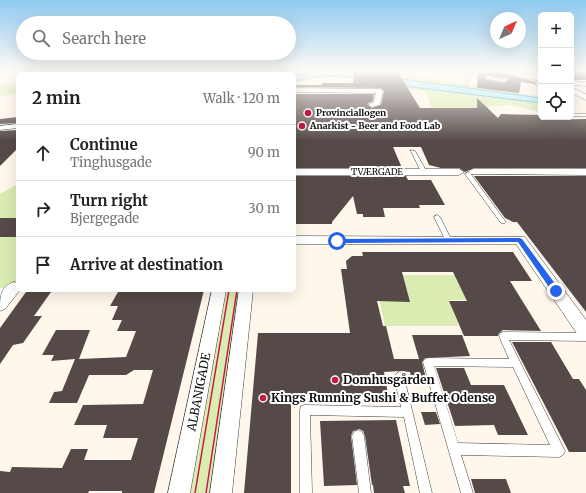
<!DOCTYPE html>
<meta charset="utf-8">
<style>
:root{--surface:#fff;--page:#f6f6f6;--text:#222;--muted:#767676;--line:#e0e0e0}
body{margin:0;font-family:Merriweather,serif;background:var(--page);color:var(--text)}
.controls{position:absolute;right:12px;top:12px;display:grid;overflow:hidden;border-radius:6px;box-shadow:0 4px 16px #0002}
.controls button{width:36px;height:36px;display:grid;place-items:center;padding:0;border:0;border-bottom:1px solid var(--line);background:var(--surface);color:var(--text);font:20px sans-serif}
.compass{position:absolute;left:490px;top:12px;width:36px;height:36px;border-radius:50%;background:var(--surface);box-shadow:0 4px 16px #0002;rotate:44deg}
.stop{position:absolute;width:12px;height:12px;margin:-9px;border:3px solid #2563eb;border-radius:50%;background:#fff}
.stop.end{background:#2563eb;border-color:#fff;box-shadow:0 1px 4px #0008}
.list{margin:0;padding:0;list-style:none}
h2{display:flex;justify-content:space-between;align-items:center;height:52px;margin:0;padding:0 16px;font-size:17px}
h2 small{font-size:13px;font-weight:400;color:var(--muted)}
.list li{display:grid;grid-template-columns:26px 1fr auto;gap:12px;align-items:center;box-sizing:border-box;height:56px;padding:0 16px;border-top:1px solid var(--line)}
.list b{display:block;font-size:15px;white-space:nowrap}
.list p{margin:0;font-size:13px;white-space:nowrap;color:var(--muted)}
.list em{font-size:13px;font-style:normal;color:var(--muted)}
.icon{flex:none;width:22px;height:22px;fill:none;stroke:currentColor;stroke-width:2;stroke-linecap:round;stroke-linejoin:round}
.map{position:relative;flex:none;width:586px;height:493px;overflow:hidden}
.search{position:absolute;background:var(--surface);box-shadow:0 4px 16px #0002;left:16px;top:16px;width:280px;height:44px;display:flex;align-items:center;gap:10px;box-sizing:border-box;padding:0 14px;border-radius:22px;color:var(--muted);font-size:15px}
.panel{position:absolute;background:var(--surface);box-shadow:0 4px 16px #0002;left:16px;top:72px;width:280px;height:220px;border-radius:6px}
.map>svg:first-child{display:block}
.green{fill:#dbecb2}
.water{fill:#abebfb;stroke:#2db2d7}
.building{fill:#554a47;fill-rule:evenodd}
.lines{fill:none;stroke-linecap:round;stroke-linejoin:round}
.service-casing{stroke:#3f3f3f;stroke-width:1}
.minor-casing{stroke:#3f3f3f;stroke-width:1}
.tertiary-casing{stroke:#3f3f3f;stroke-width:1}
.service{fill:#fff;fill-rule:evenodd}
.minor{fill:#fff;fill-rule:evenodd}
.tertiary{fill:#fff;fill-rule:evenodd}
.tram-far1{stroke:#c51a42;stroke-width:1}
.tram{stroke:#c51a42;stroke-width:1.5}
.route{fill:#2563eb}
.poi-dot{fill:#c51a42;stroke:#fff;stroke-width:1.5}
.labels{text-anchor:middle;stroke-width:4;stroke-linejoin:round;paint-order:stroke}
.far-poi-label{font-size:9px;font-weight:bold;fill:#0c0c0c;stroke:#fff;text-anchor:start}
.far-street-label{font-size:9px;fill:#0c0c0c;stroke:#fff}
.near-poi-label{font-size:12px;font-weight:bold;fill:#0c0c0c;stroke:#fff;text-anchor:start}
.near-street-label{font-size:12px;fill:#0c0c0c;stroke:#fff}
</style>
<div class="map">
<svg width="586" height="493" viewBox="0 0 586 493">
<rect width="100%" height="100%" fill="#fff7eb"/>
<g class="green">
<path d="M76,71H215L219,73L216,74H59Z"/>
<path d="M344,71H387L477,86V88L541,96V98Z"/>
<path d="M18,81V94L0,96V84L15,83Z"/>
<path d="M403,85L537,103L541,109V112L510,105L489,106L488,108H432L425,91L392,89Z"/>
<path d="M18,184V218H0V194Z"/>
<path d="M0,236H18V287L0,288Z"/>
<path d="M374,275H480L519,300H449L459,326H385Z"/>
<path d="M224,290H242L213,493H186Z"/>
</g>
<path class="water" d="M321,71H344L541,98V103L388,84L344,77L326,76L294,81V75Z"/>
<g class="building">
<path d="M354,71H397L420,108H477V98L498,118L501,114L541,115V120L586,119V168H474L465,172L459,168H441L429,165L421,147H393L402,168H294V107H296V94H374L373,101L367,104L372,108L381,105L384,91L380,88L296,87V85H322V83H353Z"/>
<path d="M478,71H493L536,82L534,84L521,82L519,93L477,88ZM485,75L503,78L507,77L509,79L504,83L485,79Z"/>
<rect x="571" y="71" width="15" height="9"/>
<path d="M18,117V123L0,124V119Z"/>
<path d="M18,130V148L0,166V131Z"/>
<path d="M294,176H406L408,180H431L445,205H419L420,208H383L385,217H363V214H357L353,196L332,222V224H294Z"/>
<path d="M474,176H586V312L517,222H513L505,218Z"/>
<rect x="0" y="218" width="18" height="19"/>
<path d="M362,252H513L532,281H510L541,331L503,330L499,333L498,336H464L449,301H467L453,272H402L410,302L377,301L383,326H386L394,359H419L412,335H462L470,356L425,358L422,362L427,383H413L410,372L400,371L384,372L388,394H291V493H244L258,333H350L341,269H347L346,261L352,256H363Z"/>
<path d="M144,290H204L154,493H122V491H89L88,493H0V471L10,472L12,467L62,468L71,449H88L84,460H131L138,438H103L107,425H74L83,405L143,404L153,370H134L126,375H89L77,403H49L54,392L62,391L75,359L51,361L54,355H42L56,330H90L79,359L126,357L136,331H117L122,320H112L118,306H110L118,292L143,291Z"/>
<path d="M26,292H51L34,316H42L23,343L13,345L0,364V328Z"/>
<path d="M512,342H551L573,379H579L586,390V452H569Z"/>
<path d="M436,368H464L471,385H504L528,435H498L494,425L455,426Z"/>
<path d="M421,412H436L440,424L425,425Z"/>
<path d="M396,420L410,486H403L405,493H374L373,485H372L365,436L363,431L359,429L353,431L351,436L357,485L324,486L320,421Z"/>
<path d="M471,479H506L511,493H475Z"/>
</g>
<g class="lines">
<defs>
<g id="service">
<path d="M471,71L474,72L470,74L467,85H465L467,74Z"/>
<path d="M486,76L503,80L506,78L508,79L504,82L485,78Z"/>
<path d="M536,83H538L541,85V88L536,85Z"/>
<rect x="571" y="114" width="15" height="2"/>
<path d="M411,150L415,151L427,172L426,173H422L421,172L411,151Z"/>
<path d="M468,172L470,173L505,221L506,222L505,223H501L465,174Z"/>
<path d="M437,215L440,217L452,241L451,243H447L434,217Z"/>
<path d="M503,332L586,333V341L509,340L565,451L563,455L559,457L461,455L473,493H461L423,362L425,359L428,358L509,359L499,336L500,333ZM434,366L513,367L550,445L458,443Z"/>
<path d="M399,372L402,374L404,377L432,493H420L404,417L310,415L312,493H300V410L301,406L305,405L401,407L394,377L396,374Z"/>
<path d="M358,430L362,432L364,436L371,493H359L352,436L354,432Z"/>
</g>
<g id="minor">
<rect x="259" y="71" width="6" height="3"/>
<rect x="271" y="71" width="6" height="3"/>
<path d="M494,71H510L541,77V81Z"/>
<path d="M571,81L586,82V86L571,85Z"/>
<path d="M294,88L380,89L383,91L380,105L372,107L368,105L374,102L376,93L294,92Z"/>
<path d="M18,124V128L0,130V126Z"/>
<path d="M294,169H459L464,172L459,175H294Z"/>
<path d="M474,169H586V175L470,174L469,172L470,170Z"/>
<path d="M294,236L525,237L586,320V340L580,338L516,244H294Z"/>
<path d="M14,282L18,283V290H20L5,309L0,311C0,298 0,286 14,282Z"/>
<path d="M212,290H226L190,493H168Z"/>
<path d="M239,290H253L232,493H210Z"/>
</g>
<path id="tertiary" d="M571,87L586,94V100L571,93Z"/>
</defs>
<use href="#service" class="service-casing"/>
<use href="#minor" class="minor-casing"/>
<use href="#tertiary" class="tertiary-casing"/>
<use href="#service" class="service"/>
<use href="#minor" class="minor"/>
<use href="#tertiary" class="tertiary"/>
<path class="tram-far1" d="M266,71V74"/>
<g class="tram">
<path d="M195,493L229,290"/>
<path d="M206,493L237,290"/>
</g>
</g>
<linearGradient id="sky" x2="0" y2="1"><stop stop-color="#8fcaf0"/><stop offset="0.5" stop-color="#fffbf6"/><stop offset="1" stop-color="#fffbf6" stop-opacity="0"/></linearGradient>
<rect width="586" height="141" fill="url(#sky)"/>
<path class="route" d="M520,238L522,239L559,289V293H553L518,242L337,243L334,241L337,239Z"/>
<g class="poi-dot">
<circle cx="308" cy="113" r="4"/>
<circle cx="302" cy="126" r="4"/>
<circle cx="335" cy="380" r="4"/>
<circle cx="263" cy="398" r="4"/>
</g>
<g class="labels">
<g class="far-poi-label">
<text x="316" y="116">Provinciallogen</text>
<text x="310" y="129">Anarkist - Beer and Food Lab</text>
</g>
<g class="far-street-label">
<text x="377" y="175">TVÆRGADE</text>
</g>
<g class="near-poi-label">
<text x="343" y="384">Domhusgården</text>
<text x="271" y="402">Kings Running Sushi &amp; Buffet Odense</text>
</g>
<g class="near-street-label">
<text transform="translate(199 392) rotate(-79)" y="4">ALBANIGADE</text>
</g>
</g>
</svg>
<div class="controls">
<button>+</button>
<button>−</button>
<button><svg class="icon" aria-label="locate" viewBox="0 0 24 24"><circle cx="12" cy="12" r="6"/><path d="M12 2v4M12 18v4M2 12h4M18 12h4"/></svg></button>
</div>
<svg class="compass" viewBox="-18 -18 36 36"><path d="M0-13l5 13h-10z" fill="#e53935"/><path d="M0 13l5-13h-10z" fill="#767676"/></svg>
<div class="stop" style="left:337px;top:241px"></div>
<div class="stop end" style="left:556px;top:291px"></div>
<div class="search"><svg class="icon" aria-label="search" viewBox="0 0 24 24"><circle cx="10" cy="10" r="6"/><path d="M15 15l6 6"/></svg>Search here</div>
<section class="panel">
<h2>2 min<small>Walk · 120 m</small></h2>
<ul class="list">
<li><svg class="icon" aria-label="ahead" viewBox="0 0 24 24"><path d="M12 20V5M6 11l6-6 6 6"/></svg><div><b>Continue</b><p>Tinghusgade</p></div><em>90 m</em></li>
<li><svg class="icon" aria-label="right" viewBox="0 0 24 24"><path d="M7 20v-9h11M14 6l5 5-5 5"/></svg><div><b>Turn right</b><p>Bjergegade</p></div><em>30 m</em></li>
<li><svg class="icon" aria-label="arrive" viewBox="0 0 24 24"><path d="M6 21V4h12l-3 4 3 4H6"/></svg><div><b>Arrive at destination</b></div></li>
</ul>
</section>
</div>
